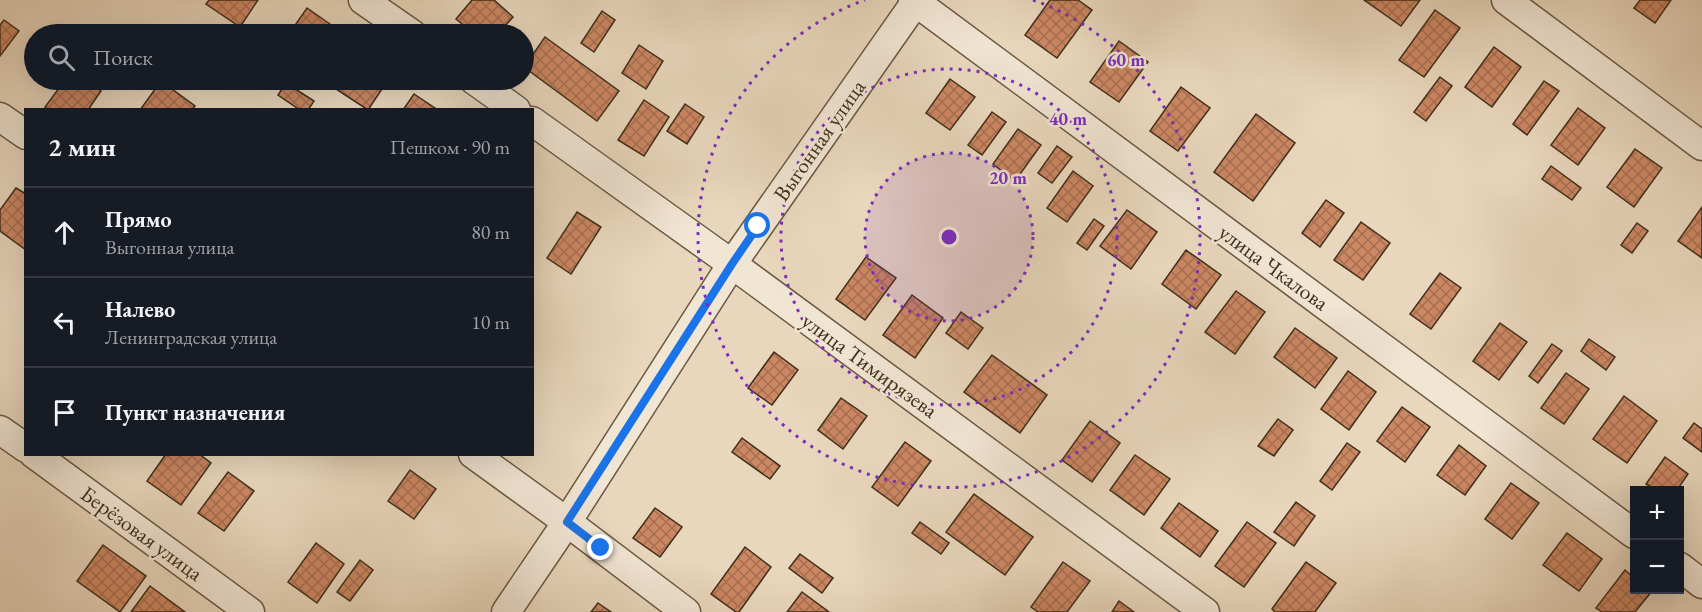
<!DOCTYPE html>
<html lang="ru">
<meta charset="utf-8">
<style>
:root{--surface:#171b24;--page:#242831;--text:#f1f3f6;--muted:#9ea1a6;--line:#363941}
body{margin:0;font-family:"EB Garamond",serif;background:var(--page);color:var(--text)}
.controls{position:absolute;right:18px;bottom:18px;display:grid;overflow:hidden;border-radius:0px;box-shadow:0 6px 24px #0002}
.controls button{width:54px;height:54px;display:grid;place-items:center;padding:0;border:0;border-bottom:2px solid var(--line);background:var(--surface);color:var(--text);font:30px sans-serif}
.stop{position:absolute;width:18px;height:18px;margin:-14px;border:4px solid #1a73e8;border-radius:50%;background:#fff}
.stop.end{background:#1a73e8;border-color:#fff;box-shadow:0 2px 6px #0008}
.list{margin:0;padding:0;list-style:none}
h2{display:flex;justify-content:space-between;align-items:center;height:78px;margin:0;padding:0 24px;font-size:26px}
h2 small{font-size:20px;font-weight:400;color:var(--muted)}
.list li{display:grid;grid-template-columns:39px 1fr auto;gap:18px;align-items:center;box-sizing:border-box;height:90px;padding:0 24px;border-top:2px solid var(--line)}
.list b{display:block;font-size:22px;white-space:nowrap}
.list p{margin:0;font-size:20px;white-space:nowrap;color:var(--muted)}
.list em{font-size:20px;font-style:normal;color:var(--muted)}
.icon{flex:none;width:33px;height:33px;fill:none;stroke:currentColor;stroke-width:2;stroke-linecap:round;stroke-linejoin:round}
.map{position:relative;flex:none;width:1702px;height:612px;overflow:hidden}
.search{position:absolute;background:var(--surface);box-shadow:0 6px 24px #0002;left:24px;top:24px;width:510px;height:66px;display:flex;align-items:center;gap:15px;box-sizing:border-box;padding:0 21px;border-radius:33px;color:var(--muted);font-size:22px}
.panel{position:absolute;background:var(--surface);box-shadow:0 6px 24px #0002;left:24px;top:108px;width:510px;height:348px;border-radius:0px}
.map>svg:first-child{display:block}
.building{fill:url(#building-cross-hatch);stroke:#3e2f1a;stroke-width:1.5}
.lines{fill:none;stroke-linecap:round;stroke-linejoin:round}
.street-casing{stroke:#695943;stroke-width:31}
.street{stroke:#f1e5d4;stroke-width:28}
.route{stroke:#1a73e8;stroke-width:8}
.ring{fill:none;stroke:#7b2cbf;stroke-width:3;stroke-dasharray:3 6}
.labels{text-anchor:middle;stroke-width:5;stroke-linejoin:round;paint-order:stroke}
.street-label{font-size:22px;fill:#3e2f1a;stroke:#f1e5d4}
.centre{fill:#7b2cbf;stroke:#f1e5d4;stroke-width:3}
.ring-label{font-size:18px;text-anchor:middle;font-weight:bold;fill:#7b2cbf;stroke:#f1e5d4;stroke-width:5;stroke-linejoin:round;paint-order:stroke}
</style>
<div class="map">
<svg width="1702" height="612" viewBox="0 0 1702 612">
<defs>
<pattern id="building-cross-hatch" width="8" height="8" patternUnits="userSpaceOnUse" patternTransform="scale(1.5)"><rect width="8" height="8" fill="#cc8763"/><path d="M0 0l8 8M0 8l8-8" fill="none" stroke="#a76f51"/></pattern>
</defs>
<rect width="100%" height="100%" fill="#e9d7bd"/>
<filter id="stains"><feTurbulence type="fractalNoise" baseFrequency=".00333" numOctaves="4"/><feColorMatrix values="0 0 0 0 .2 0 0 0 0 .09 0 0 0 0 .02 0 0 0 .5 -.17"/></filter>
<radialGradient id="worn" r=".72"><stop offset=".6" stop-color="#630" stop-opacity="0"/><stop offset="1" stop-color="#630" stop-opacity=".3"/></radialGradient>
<g class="building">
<path d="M209,0H258L240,27L206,4Z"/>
<path d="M472,0H494L513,17L498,34H474L456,19Z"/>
<path d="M1050,0H1078L1092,10L1057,58L1025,35Z"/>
<path d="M1364,0H1420L1401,26Z"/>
<path d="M1640,0H1671L1655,23L1634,8Z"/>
<path d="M307,8L340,31L337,34H289Z"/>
<path d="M1435,10L1460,28L1424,77L1399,60Z"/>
<path d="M602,11L615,20L594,52L581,43Z"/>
<path d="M4,20L19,31L0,56V25Z"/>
<path d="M545,37L619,91L597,121L524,67Z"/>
<path d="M1119,41L1148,62L1119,102L1090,82Z"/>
<path d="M639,45L663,61L646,89L622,73Z"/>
<path d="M1494,47L1521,67L1492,107L1465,87Z"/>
<path d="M1440,77L1452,86L1426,121L1414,112Z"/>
<path d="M950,79L975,97L950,130L926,113Z"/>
<path d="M65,80H85L101,91L88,110H49L45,107Z"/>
<path d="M342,80H388L368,110L336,89Z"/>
<path d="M161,81L195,106L192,110H140Z"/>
<path d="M1544,81L1559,91L1527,135L1513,124Z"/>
<path d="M286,83L314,101L308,110H300L278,95Z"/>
<path d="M1181,87L1210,108L1178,151L1150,131Z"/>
<path d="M414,94L438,110H403Z"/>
<path d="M644,100L669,117L644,156L618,140Z"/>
<path d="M685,104L704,117L687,144L667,131Z"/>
<path d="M1578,108L1605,128L1578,165L1551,145Z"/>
<path d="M992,112L1006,122L982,155L968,145Z"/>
<path d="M1256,114L1295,143L1253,201L1214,172Z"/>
<path d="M1018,129L1041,145L1015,181L993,164Z"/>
<path d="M1057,146L1072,157L1052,183L1038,173Z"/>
<path d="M1635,149L1662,168L1634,207L1607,187Z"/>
<path d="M1551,166L1581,188L1572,200L1542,179Z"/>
<path d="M1073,171L1093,186L1067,222L1047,208Z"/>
<path d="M16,188L26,194V250L0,231V210Z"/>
<path d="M1326,200L1344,213L1320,247L1302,233Z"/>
<path d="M1702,207V258L1678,241Z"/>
<path d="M1127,210L1157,232L1131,269L1100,246Z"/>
<path d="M577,212L601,227L571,274L547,258Z"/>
<path d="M1094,219L1104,226L1087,250L1077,243Z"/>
<path d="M1361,222L1390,243L1363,280L1334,260Z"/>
<path d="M1637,223L1648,231L1632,253L1621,245Z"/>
<path d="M1186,250L1221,275L1196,309L1162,284Z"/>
<path d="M866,257L896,278L865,320L836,299Z"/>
<path d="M1440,273L1461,288L1431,329L1410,314Z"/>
<path d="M1236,291L1265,312L1235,354L1205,332Z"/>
<path d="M912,295L943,318L915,358L883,335Z"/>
<path d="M961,312L983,328L968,349L946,333Z"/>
<path d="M1500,323L1527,342L1499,380L1473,361Z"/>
<path d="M1295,328L1337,358L1315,388L1274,357Z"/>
<path d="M1589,339L1615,357L1606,370L1581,351Z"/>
<path d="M1552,344L1562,351L1538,383L1529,376Z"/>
<path d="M774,352L798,370L772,405L748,388Z"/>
<path d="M992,355L1047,395L1020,433L964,392Z"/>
<path d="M1348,371L1376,392L1349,430L1321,409Z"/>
<path d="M1566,373L1589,389L1564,424L1541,408Z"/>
<path d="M1624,396L1657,421L1627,463L1593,439Z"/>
<path d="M841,398L867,416L843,449L818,430Z"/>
<path d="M1402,407L1430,427L1405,462L1377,441Z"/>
<path d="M1278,419L1293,430L1274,456L1258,446Z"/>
<path d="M1090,421L1120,443L1092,482L1062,460Z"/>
<path d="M1694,423L1702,429V452L1683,438Z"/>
<path d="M742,438L780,466L770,479L732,452Z"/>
<path d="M905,442L931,461L898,506L872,487Z"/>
<path d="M1347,443L1360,452L1332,490L1320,481Z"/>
<path d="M1459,445L1486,466L1465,495L1437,475Z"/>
<path d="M166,454H199L211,463L181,505L147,481Z"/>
<path d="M1135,455L1170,479L1144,515L1110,490Z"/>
<path d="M1665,457L1688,474L1677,490H1656L1646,484Z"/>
<path d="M410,470L436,489L414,519L388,501Z"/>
<path d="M228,472L254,491L224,531L198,513Z"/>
<path d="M1511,483L1539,503L1512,539L1485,519Z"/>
<path d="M974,494L1033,537L1005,575L946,532Z"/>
<path d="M1296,502L1315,516L1294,546L1274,532Z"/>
<path d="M1179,503L1218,531L1200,557L1161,528Z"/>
<path d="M655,508L682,527L660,557L633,538Z"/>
<path d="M920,522L949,543L941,554L912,533Z"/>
<path d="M1247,522L1276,543L1244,587L1215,566Z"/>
<path d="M1567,533L1602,559L1579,591L1543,565Z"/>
<path d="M316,543L344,564L317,603L288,582Z"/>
<path d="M103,545L146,576L120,612L77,581Z"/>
<path d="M745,547L771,567L739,612H736L711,594Z"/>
<path d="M800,554L833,578L822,593L789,568Z"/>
<path d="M360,560L373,570L350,601L337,592Z"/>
<path d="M1063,562L1090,581L1067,612H1038L1031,607Z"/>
<path d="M1306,562L1336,583L1315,612H1275L1272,609Z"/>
<path d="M1625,570L1634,578V590H1649L1652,591L1635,612H1602L1596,608Z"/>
<path d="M150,586L185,612H131Z"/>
<path d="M802,592L829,612H787Z"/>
<path d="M1119,601L1134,612H1112Z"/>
<path d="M598,603L611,612H591Z"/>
</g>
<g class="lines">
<defs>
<g id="street">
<path d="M363,0L412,34"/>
<path d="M913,0L1634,534"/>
<path d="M1506,0L1702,146"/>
<path d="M474,80L516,110"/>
<path d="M0,117L26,135"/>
<path d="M532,121L732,264L1205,612"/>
<path d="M0,430L26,448"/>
<path d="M34,454L250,612"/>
<path d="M473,454L567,522L686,612"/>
<path d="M1680,567L1702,584"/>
<path d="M506,612L567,522L732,264L917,0"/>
</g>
</defs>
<use href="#street" class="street-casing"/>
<use href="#street" class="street"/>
</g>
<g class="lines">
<path class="route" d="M601,548L567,522L732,264L758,226"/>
</g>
<circle cx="949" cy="237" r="84" fill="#7b2cbf" fill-opacity=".12"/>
<g class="ring">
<circle cx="949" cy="237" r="84"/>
<circle cx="949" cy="237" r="168"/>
<path d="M1033 0A251 251 0 1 1 865 0"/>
</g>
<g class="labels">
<g class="street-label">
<text transform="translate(819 140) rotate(-55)" y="8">Выгонная улица</text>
<text transform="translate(1274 267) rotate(36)" y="8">улица Чкалова</text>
<text transform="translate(870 365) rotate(36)" y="8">улица Тимирязева</text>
<text transform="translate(142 533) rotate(36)" y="8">Берёзовая улица</text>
</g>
</g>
<circle cx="949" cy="237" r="9" class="centre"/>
<g class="ring-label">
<text x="1126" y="66">60 m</text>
<text x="1068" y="125">40 m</text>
<text x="1008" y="184">20 m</text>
</g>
<rect width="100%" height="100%" filter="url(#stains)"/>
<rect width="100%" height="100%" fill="url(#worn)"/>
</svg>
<div class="controls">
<button>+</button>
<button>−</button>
</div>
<div class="stop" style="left:758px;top:226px"></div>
<div class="stop end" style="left:601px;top:548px"></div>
<div class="search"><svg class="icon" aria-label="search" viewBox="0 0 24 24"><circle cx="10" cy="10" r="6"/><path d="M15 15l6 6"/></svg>Поиск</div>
<section class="panel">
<h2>2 мин<small>Пешком · 90 m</small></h2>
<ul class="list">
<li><svg class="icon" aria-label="ahead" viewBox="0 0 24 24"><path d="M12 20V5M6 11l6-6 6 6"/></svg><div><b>Прямо</b><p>Выгонная улица</p></div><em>80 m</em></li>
<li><svg class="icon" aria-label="left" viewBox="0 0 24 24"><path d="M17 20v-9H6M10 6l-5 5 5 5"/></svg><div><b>Налево</b><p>Ленинградская улица</p></div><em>10 m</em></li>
<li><svg class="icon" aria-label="arrive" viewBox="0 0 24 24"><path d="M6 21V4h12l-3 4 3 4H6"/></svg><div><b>Пункт назначения</b></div></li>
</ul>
</section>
</div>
